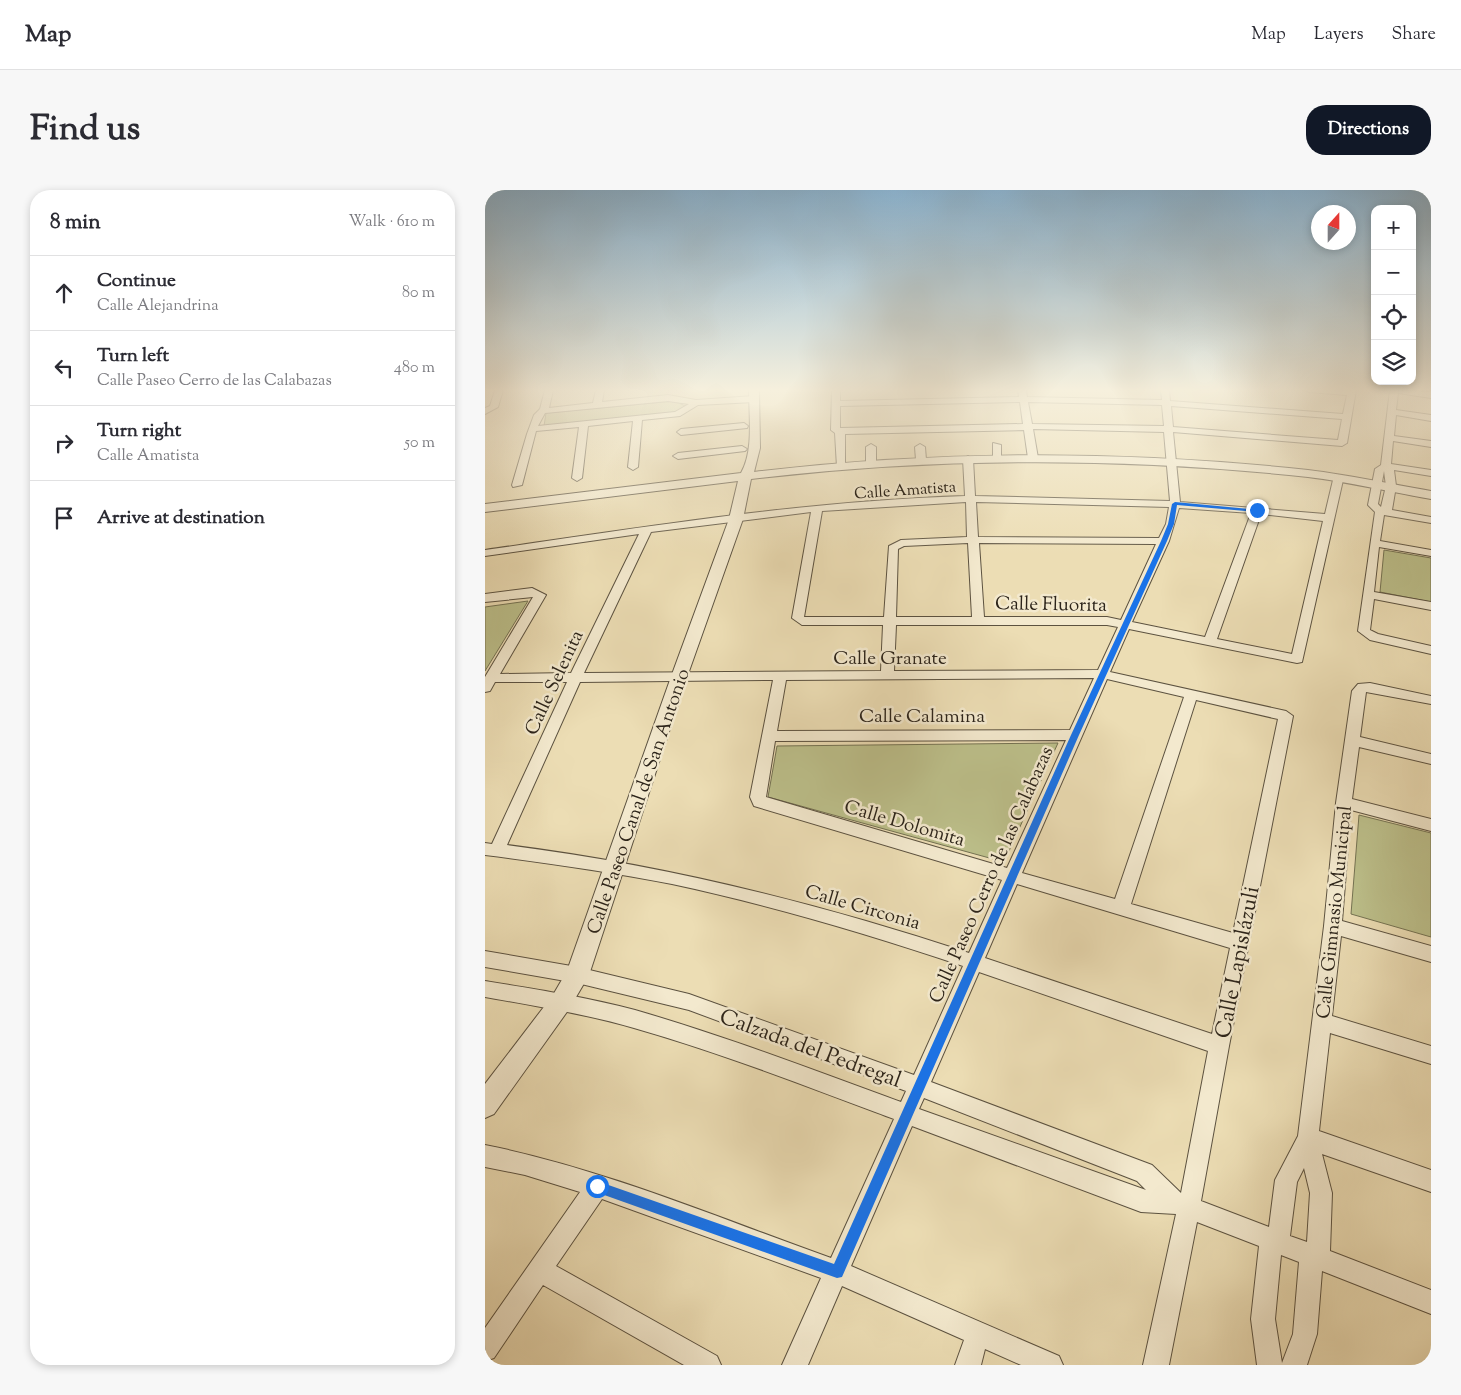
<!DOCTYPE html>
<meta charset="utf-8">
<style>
:root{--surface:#fff;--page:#f7f7f7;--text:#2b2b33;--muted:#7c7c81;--line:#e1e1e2;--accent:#111827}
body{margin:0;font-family:"Sorts Mill Goudy",serif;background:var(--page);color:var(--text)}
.controls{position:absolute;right:15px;top:15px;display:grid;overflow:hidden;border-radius:10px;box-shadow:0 2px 8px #0003}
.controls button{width:45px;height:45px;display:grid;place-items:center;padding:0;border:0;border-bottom:1px solid var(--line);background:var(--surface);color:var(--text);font:25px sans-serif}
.compass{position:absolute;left:826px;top:15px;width:45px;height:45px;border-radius:50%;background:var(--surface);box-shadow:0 2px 8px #0003;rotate:21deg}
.stop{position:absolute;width:15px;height:15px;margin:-11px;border:4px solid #1a73e8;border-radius:50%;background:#fff}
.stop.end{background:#1a73e8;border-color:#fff;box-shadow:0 1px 5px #0008}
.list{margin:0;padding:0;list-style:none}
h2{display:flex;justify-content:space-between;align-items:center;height:65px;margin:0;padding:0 20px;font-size:21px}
h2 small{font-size:16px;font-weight:400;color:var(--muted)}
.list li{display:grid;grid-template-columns:32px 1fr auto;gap:15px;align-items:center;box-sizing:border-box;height:75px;padding:0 20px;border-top:1px solid var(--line)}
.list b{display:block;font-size:19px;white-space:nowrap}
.list p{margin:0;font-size:16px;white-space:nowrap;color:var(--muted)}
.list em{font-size:16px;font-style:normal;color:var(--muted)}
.icon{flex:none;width:28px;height:28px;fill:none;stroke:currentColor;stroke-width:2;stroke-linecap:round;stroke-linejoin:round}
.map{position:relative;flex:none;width:946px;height:1175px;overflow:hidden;border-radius:20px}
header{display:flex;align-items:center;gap:30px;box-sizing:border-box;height:70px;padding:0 25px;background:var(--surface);border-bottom:1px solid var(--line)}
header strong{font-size:24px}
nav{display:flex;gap:28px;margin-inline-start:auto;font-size:18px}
.intro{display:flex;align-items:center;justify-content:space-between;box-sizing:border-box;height:120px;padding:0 30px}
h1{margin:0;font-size:35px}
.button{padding:12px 22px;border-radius:20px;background:var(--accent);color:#fff;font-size:18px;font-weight:700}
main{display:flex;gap:30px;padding:0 30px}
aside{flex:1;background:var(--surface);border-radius:20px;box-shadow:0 2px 8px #0003}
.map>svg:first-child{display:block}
.green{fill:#bcbf8a;stroke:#747252}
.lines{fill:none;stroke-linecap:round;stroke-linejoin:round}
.minor-casing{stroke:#5c5240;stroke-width:2}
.tertiary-casing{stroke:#5c5240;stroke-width:2}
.minor{fill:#f3e9ce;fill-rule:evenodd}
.tertiary{fill:#f3e9ce;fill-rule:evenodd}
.route{fill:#1a73e8}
.labels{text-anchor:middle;stroke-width:5;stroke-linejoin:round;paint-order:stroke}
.far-street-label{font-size:16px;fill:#2c241a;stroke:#f3e9ce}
.street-label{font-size:19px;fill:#2c241a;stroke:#f3e9ce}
.near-street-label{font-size:22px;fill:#2c241a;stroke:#f3e9ce}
</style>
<header>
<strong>Map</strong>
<nav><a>Map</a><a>Layers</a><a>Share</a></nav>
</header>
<div class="intro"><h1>Find us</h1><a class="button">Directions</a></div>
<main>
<aside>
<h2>8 min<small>Walk · 610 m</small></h2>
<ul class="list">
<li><svg class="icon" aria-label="ahead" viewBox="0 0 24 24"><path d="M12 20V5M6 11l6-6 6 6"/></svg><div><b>Continue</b><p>Calle Alejandrina</p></div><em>80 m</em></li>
<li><svg class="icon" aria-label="left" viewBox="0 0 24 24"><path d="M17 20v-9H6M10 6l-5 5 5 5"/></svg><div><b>Turn left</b><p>Calle Paseo Cerro de las Calabazas</p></div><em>480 m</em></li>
<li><svg class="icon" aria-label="right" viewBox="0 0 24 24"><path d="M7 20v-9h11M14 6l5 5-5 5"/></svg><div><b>Turn right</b><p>Calle Amatista</p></div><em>50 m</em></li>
<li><svg class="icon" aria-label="arrive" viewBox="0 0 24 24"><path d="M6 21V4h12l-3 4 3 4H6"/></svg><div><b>Arrive at destination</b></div></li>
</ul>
</aside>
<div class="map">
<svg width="946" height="1175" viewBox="0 0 946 1175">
<rect width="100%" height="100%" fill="#ecddb4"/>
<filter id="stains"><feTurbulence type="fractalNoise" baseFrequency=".004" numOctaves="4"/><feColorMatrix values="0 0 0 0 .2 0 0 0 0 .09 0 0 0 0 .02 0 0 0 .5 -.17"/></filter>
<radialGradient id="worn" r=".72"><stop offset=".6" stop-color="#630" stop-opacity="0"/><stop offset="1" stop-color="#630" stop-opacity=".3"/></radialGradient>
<g class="green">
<path d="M190,211L200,216L191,222L59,236L61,223Z"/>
<path d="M899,360L946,368V412L895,402Z"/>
<path d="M43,411L0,481V417Z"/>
<path d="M573,553L519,672L283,607L292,556Z"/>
<path d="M874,625L946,643V747L866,724Z"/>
</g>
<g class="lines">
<defs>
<g id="minor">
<path d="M10,200H18L13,217L0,224V218L5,216Z"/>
<path d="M60,200H68L64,218L108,213L111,200H119L117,212L183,205L211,210L269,206L273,209L269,212L213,215L195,226L157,230L153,277L148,280L143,277L148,231L103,236L97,288L92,291L87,288L94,237L51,241L37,295L28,297L27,295L42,244L49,225L55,219ZM183,211L204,214L190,222L53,236L60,223Z"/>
<path d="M347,200H355V211L534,207L533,200H541L542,207L677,210L676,200H684L685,211L858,224L862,205L824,202L820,200H871L862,253L857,256L688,242L695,312L840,324L848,290L853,287L858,290L817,472L812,473L644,439L625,482L801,521L808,526L744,856L716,1011L784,1037L790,990L813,946L839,736L851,613L867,501L873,494L885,493L946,506V514L881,502L875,547L946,564V574L874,557L867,609L946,629V641L866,620L857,731L946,756V772L856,746L847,826L946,856V874L845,843L834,941L946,980V1002L837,964L847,1003L845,1061L946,1100V1124L837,1081L832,1144L822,1175H772L766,1129L774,1056L712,1032L684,1175H658L691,1024L656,1022L427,936L366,1076L574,1166L578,1175H536L500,1159L496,1175H470L479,1150L357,1096L323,1175H297L336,1088L117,1009L71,1076L232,1166L236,1175H199L58,1095L9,1168L0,1171V1138L95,1002L40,985L0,977V955C116,978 234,1028 346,1068L409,929C323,897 237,863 149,838C101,824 50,816 0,807V791C50,799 101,807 150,820C240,846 328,880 416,912L421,901L204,820L92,793L0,777V761L92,777L204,804L429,885L478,776C383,744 285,715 187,694C125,682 63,673 0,665V653L7,654L82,492H10L5,501L0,502V487L48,407L0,412V404L47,398L61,405L15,484L86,483L154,344L0,366V360C160,337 319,311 480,306L478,269L483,266L488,269L490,306L685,311L679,242L548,239L553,268L548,271L543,268L539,240L360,244V275L352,277L350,243L346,240ZM535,212L538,234L355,238V216ZM543,212L677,215L679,236L547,234ZM686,216L857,229L853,250L688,237ZM481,312L482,347L416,350L404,356L399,427H319L337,321ZM491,312L684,317L681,334L674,348L493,347ZM694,318L766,323L720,447L647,432L684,351ZM326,322L307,428L317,435H398L396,481L99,483L166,342ZM776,324L838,331L807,464L732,449ZM483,353L487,427H411L413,359L419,356ZM494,353L671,354L636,430L622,427H499ZM411,435H622L633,437L613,480L409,481ZM609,488L585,540L292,541L301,490ZM622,489L699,507L630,709L537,683ZM288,490L265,607L269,616L517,690L484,763C333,713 180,675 22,655L95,492ZM711,510L793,529L748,743L646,714ZM581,550L522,678L281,607L290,551ZM532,694L745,758L727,844L500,768ZM494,782L723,861L696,1003L667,975L446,892ZM439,908L652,991L661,1000L434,919ZM819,978L825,1003L822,1052L805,1046L812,992ZM796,1065L814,1072L808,1144L797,1173L790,1129Z"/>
<path d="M905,200L946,202V208L913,203L911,220L946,225V231L911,225L909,246L946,251V257L908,251L906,274L946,280V286L909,280L911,296L907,320L946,327V333L899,325L895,351L946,360V366L894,357L889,402L946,412V420L889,409L885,440L893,444L946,456V464L885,450L873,441L890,322L883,315L890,279L896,275ZM899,281L901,296L896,317L893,314Z"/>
<path d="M259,233L263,236L262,238L196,245L192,242L196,239Z"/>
<path d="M508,253L516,255V270L508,268Z"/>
<path d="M386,254L391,257V273L386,276L381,273V257Z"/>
<path d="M435,254L440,257L441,270L436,273L431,270L430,257Z"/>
<path d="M257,256L262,259L260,261L193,269L188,266L193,263Z"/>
</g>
<path id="tertiary" d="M264,200H274L275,258L269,282C453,260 639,260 823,280C864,285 905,294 946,301V309C905,302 864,292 823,287C638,267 451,267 266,289L258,329L202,487L104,785L84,819L9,924L0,928V894L68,805L82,781L186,487L244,329L253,291L0,322V314L256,283C269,260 264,226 264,200Z"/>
</defs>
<use href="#minor" class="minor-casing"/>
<use href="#tertiary" class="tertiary-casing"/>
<use href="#minor" class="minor"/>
<use href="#tertiary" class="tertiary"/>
</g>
<linearGradient id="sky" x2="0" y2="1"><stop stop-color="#8bb6d5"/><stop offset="0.55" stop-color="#f6f0dd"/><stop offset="1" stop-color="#f6f0dd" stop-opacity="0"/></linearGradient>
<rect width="946" height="364" fill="url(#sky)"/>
<path class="route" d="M690,312L775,320L772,322L692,315L689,334L682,351L594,545L357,1087L352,1088L108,1001L106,996L108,992L112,991L349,1074L586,545L676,351L683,334L687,314Z"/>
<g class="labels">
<g class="far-street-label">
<text transform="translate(420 299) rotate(-4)" y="6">Calle Amatista</text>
</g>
<g class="street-label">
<text transform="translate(566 413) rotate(1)" y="7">Calle Fluorita</text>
<text x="405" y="474">Calle Granate</text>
<text transform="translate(68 492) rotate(-65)" y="7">Calle Selenita</text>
<text x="437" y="532">Calle Calamina</text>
<text transform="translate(152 611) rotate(-71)" y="7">Calle Paseo Canal de San Antonio</text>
<text transform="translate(420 632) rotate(16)" y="7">Calle Dolomita</text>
<text transform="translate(505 684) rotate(-66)" y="7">Calle Paseo Cerro de las Calabazas</text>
<text transform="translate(378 716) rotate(16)" y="7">Calle Circonia</text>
<text transform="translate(848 722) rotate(-84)" y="7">Calle Gimnasio Municipal</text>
</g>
<g class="near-street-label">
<text transform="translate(751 772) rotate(-79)" y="8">Calle Lapislázuli</text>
<text transform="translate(326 857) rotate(20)" y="8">Calzada del Pedregal</text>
</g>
</g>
<rect width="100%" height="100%" filter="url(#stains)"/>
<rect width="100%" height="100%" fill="url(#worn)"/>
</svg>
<div class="controls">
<button>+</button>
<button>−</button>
<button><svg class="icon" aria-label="locate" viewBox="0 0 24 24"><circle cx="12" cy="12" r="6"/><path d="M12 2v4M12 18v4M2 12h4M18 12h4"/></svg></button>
<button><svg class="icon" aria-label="layers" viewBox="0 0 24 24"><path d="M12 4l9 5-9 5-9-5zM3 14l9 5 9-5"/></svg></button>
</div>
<svg class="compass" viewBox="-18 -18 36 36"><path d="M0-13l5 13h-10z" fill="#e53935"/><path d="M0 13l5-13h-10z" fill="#7c7c81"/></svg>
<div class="stop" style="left:112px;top:996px"></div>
<div class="stop end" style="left:772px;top:320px"></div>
</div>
</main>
